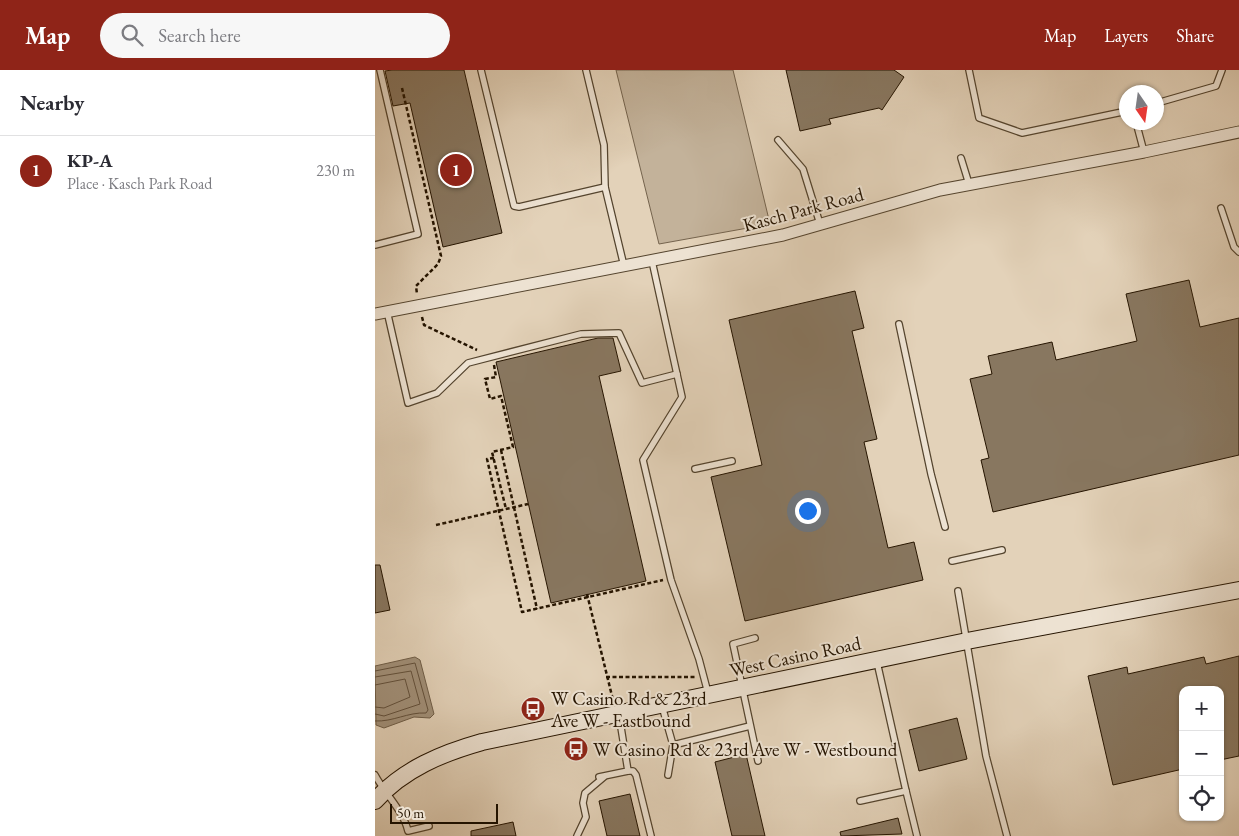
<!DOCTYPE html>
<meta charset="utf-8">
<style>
:root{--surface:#fff;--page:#f7f7f7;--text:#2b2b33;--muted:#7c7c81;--line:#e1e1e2;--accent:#8f2418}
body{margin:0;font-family:"EB Garamond",serif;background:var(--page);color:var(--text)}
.controls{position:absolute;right:15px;bottom:15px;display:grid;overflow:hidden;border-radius:10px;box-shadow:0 1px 4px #0004}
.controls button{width:45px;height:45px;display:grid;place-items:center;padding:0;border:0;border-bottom:1px solid var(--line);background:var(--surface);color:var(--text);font:25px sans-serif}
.compass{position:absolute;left:744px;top:15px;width:45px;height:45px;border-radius:50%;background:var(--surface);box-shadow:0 1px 4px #0004;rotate:167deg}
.scale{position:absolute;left:15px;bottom:12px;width:108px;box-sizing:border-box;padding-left:5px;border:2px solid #251400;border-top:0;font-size:14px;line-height:18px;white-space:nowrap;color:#251400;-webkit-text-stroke:4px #ede2d2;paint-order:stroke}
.you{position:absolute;left:432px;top:440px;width:18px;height:18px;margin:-12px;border:4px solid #fff;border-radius:50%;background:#1a73e8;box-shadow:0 0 0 8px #1a73e833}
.badge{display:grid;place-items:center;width:32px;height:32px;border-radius:50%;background:var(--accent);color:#fff;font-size:16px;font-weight:700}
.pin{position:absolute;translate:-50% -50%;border:2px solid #fff;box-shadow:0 1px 5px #0006}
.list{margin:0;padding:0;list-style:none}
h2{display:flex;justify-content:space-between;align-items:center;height:65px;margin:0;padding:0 20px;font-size:21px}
h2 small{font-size:16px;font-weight:400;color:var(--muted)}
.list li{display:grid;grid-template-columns:32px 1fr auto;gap:15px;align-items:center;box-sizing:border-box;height:70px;padding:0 20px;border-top:1px solid var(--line)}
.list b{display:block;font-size:19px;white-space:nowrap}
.list p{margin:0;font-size:16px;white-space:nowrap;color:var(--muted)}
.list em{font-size:16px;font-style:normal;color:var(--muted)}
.icon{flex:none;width:28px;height:28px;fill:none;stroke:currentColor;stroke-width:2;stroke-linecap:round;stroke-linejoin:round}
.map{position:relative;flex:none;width:864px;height:766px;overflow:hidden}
header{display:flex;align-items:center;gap:30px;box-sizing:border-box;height:70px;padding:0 25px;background:var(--accent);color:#fff}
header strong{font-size:24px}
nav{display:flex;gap:28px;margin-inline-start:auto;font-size:18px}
.search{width:350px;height:45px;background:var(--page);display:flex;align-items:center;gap:12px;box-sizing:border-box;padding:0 18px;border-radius:28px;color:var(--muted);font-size:19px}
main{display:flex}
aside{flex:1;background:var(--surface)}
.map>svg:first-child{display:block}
.green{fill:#c3b29a;stroke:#74634d}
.water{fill:#a2917a;stroke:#705f49}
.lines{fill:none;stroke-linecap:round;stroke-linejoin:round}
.shore{stroke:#64523d;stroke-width:1}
.building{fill:#887760;stroke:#251400}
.lane-casing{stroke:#54442e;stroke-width:8}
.street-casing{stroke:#54442e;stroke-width:13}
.secondary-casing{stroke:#251400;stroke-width:18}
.path{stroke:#251400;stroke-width:2.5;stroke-dasharray:4 2.5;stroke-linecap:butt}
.lane{stroke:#ede2d2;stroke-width:5.5}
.street{stroke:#ede2d2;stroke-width:11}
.secondary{stroke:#ede2d2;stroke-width:16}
.labels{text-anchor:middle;stroke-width:4;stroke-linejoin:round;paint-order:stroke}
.street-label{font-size:19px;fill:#251400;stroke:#ede2d2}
.poi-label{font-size:19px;fill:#251400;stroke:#ede2d2;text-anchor:start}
</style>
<header>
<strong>Map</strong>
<div class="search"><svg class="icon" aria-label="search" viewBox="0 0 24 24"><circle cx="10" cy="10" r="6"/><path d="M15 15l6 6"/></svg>Search here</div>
<nav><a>Map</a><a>Layers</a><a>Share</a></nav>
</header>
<main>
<aside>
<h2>Nearby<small></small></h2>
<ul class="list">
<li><span class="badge">1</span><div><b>KP-A</b><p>Place · Kasch Park Road</p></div><em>230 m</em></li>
</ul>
</aside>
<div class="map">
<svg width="864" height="766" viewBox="0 0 864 766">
<rect width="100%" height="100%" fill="#e3d2b9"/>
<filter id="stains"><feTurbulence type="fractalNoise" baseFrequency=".004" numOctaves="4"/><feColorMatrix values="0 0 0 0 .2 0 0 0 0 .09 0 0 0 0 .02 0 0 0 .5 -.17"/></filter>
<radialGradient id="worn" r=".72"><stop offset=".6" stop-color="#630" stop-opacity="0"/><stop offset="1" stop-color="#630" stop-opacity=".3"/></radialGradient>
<path class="green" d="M241,0H358L395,154L284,174Z"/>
<path class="water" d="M40,587L45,590L59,644L55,648L39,647L9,658L1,655L0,596Z"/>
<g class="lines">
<g class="shore">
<path d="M0,601L40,593L53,640L51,643C33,642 18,652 0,651"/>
<path d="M0,607L36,601L45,634L9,646L0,644"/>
<path d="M0,615L30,609L35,627L9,638L0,637"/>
</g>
</g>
<g class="building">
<path d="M17,0H89L127,163L68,177L35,33L18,36L10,1Z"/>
<path d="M411,0H519L529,7L507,40L504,38L454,49L456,54L425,61Z"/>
<path d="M814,210L825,257L864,248V385L618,442L606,390L614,388L595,309L617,304L613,286L677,272L681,290L762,271L751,224Z"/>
<path d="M480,221L489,258L477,261L502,369L489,372L513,478L539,472L548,510L370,551L336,407L387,395L354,250Z"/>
<path d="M223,268H238L246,301L224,306L271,511L176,533L121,292Z"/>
<path d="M0,495H5L15,540L0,543Z"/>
<path d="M864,586V686L845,690V620H808V699L738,715L713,606L752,597L753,604L829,587L831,594Z"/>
<path d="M582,648L592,689L544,701L534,660Z"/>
<path d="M371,684L390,766H357L340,692Z"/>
<path d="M255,724L265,766H232L224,731Z"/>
<path d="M523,748L527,764L466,766L465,762Z"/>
<path d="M138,752L141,766H96V761Z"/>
</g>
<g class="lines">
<defs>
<g id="lane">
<path d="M106,0L139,136L144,137L230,117"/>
<path d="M211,0L229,75L230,117L249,196"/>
<path d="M594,0L604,48L647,63L752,41"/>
<path d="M782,33L841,16L847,0"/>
<path d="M761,52L769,82"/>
<path d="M403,70L428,99L445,154"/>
<path d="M586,88L594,114"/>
<path d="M846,138L859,177L864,182"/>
<path d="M0,175L43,164L5,0"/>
<path d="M277,191L307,327L268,390L296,510L324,589L333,623"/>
<path d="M12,241L33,333L62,323L93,293L206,264L244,263L267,313L302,304"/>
<path d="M524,254L556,404L570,457"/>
<path d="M320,399L357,391"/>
<path d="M577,491L627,480"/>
<path d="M583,521L611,686L632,766"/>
<path d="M380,568L358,574L383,691"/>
<path d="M287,636L298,675L293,705"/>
<path d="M298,675L375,656"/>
<path d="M253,701H258L261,705L276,766"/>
<path d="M0,705C10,724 28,740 33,761L54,756"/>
<path d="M224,707L253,701L244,645"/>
<path d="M531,721L542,766"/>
<path d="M485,731L531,721L502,592"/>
<path d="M202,766L211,747L208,733L210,723L229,707"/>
</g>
<path id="street" d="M0,244L408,165L565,120L769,82L864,62"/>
<path id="secondary" d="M0,731C28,699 68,683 107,672L592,571L864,520"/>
</defs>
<use href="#lane" class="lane-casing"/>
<use href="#street" class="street-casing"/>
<use href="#secondary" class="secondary-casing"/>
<g class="path">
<path d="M27,18L66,186L63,194L41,216L42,224"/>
<path d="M47,247L49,255L102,280"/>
<path d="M119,295L121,307L110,309L115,329L126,326L138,377L117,382L131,439"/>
<path d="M126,380L162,539"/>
<path d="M119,388L112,389L147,542L288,510"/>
<path d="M61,455L153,434"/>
<path d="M212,524L238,630"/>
<path d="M231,607H320"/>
</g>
<use href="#lane" class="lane"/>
<use href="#street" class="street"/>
<use href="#secondary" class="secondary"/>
</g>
<defs>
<symbol id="bus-disc" viewBox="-11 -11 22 22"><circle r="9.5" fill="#8f2418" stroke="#ede2d2"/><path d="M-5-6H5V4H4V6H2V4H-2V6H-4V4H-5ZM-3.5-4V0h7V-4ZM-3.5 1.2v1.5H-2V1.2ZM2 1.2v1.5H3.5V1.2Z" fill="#fff"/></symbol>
</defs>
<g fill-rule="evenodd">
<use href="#bus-disc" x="144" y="625" width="28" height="28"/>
<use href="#bus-disc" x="187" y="665" width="28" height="28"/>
</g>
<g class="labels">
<g class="street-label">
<text transform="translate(428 139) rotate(-15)" y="7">Kasch Park Road</text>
<text transform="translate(420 586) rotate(-12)" y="7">West Casino Road</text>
</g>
<g class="poi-label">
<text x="176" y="635">W Casino Rd &amp; 23rd<tspan x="176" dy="22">Ave W - Eastbound</tspan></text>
<text x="218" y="686">W Casino Rd &amp; 23rd Ave W - Westbound</text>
</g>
</g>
<rect width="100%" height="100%" filter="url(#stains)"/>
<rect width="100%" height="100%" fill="url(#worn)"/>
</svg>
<div class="controls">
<button>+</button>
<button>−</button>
<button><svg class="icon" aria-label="locate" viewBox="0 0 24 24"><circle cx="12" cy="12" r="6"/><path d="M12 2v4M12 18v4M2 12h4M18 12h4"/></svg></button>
</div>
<svg class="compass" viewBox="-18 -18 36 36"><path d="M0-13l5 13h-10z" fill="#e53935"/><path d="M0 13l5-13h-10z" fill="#7c7c81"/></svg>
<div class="scale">50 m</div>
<div class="you"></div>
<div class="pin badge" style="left:81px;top:100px">1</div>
</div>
</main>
